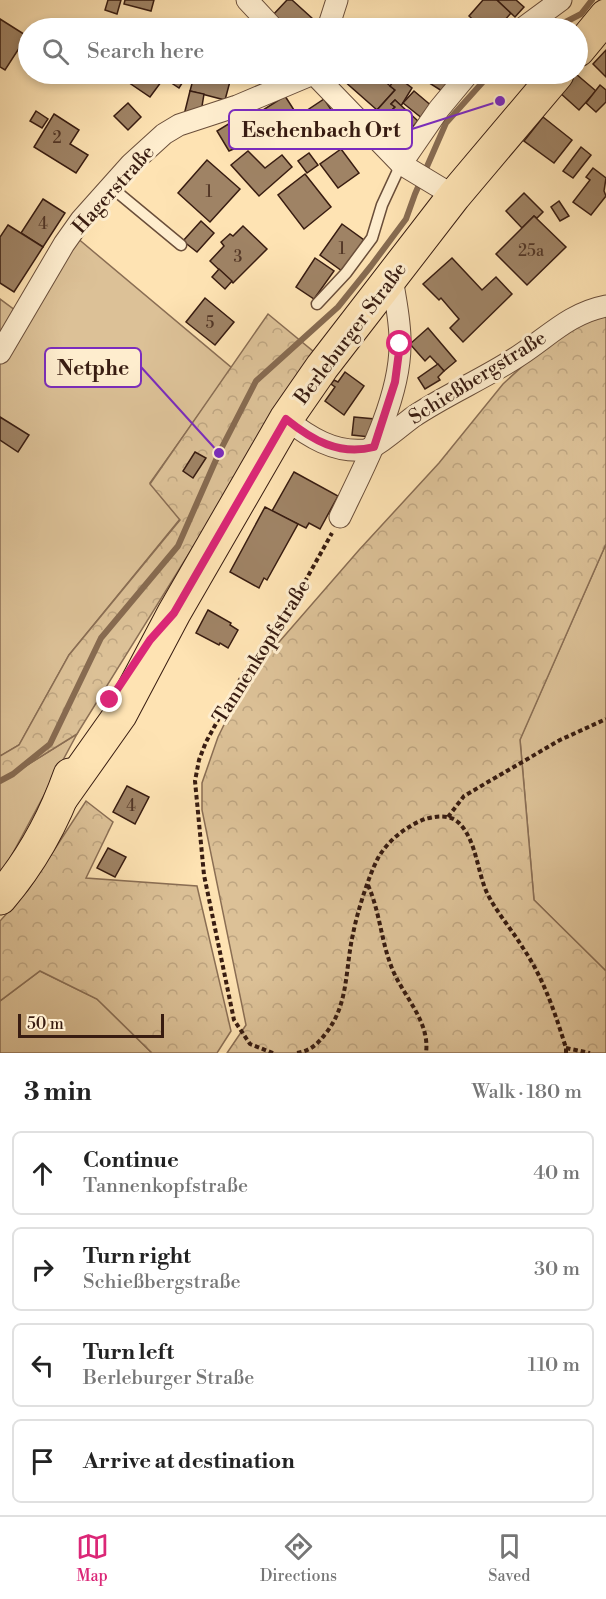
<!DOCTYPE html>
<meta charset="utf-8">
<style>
:root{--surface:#fff;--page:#f2f2f2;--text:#222;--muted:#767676;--line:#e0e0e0;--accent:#db2777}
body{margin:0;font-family:"Libre Bodoni",serif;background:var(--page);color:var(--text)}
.scale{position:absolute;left:18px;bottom:15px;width:146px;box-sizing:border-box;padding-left:6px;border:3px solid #381c11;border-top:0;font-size:16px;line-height:21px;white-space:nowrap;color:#381c11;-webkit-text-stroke:4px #feedce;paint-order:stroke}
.stop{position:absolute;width:18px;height:18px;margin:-14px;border:4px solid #db2777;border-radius:50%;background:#fff}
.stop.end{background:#db2777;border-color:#fff;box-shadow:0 2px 6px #0008}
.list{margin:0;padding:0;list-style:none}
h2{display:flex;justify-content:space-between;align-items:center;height:78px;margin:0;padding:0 24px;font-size:26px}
h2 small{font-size:20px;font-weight:400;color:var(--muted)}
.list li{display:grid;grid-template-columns:39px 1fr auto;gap:18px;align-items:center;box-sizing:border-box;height:84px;margin:0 12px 12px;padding:0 12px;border:2px solid var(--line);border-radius:9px}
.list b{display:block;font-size:22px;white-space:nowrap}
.list p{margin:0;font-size:20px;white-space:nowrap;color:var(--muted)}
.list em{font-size:20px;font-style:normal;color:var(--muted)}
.icon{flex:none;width:33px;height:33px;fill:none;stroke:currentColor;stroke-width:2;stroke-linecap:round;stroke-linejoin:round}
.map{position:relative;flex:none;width:606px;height:1053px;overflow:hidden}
.search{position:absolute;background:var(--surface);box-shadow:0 3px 9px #0003;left:18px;right:18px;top:18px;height:66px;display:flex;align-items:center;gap:15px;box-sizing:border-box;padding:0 21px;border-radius:33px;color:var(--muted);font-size:22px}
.sheet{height:462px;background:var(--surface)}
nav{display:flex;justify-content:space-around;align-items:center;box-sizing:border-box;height:84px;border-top:2px solid var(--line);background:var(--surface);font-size:16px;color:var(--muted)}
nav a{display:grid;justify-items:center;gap:3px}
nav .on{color:var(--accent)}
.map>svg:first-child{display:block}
.grass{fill:#dcc197;stroke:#8a6e54;stroke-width:1.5}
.forest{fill:url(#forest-crowns);stroke:#8a6e54;stroke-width:1.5}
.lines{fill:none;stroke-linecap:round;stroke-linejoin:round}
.stream{stroke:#876b51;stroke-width:6}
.building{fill:#9f8365;stroke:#381c11;stroke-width:1.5}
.service-casing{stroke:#6a4e3a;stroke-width:13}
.minor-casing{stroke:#6a4e3a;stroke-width:23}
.primary-casing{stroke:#381c11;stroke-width:35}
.path{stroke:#381c11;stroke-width:4;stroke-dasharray:4.5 3;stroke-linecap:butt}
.service{stroke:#feedce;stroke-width:10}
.minor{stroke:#feedce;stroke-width:21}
.primary{stroke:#fee3b3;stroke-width:33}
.route{stroke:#db2777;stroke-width:8}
.labels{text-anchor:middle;stroke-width:6;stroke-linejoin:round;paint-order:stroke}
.number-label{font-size:16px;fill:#523626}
.street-label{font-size:20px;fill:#381c11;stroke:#feedce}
.leader{fill:none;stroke:#7b2cbf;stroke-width:2}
.callout-dot{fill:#7b2cbf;stroke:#feedce;stroke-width:2}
.callout{fill:#feedce;stroke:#7b2cbf;stroke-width:2}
.callout-label{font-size:21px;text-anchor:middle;font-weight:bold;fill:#381c11}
</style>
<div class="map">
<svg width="606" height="1053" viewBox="0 0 606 1053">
<defs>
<pattern id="forest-crowns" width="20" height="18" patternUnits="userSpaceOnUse" patternTransform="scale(1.5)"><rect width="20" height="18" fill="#dcc197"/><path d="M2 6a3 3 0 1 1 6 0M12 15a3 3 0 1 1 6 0" fill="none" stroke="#bea581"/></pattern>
</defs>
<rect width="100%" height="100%" fill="#fee3b3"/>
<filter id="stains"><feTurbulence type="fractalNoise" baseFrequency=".00333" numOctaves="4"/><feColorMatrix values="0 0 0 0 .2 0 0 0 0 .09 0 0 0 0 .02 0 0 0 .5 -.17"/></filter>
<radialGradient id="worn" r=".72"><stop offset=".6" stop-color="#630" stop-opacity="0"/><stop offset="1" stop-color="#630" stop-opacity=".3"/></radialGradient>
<g class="grass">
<path d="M76,237L232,368L150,483L180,519L69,655L19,745L0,756V299L19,313Z"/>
<path d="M606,544V971L534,900L520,739Z"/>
<path d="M77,734L0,877V782Z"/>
<path d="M40,971L97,999L152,1053H0V1001Z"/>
</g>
<g class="forest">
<path d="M268,314L314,352L77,734L0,782V756L19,745L69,655L180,520L150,484Z"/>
<path d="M606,315V544L520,740L534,900L606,971V1053H227L246,1025L202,810V783L218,737L246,680L359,550L439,463L503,384L567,325Z"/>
<path d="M86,801L113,822L86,878L197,886L231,1031L217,1053H152L97,999L40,971L0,1001V921L28,890Z"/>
</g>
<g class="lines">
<g class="stream">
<path d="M554,28L581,14L592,0"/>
<path d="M0,781L13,774L50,744L101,638L178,546L219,453L256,381L338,307L371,266L406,219L415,194L446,123L490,74"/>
</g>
</g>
<g class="building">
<path d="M108,0H121L117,14L105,10Z"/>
<path d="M125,0H154L151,11L124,4Z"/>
<path d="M287,0H292L313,19L304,28H286L272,16Z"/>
<path d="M483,0H497L511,13L498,28H482L469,16Z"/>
<path d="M497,0H516L524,7L515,17Z"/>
<path d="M0,19L27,36L5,70L0,67Z"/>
<path d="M606,50V77L593,64Z"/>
<path d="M133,74H167L150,97L128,82Z"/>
<path d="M167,74H188L179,88L164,78Z"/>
<path d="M190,74H208L215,79L219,74H232L225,100L190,91L194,76Z"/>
<path d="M349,74H376L395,90L377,110L343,80Z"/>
<path d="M426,74H457L445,93L423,79Z"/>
<path d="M576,74L596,91L579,110L559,92Z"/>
<path d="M395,75L412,88L401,106L395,100L391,104L395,107L385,117L377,110L395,90L390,86L392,83L390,81Z"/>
<path d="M600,85L606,90V102L596,112L586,103Z"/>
<path d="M190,91L204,94L201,112L184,115Z"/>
<path d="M414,91L433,107L423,119L403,103Z"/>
<path d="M285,96L310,135L288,148L263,110Z"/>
<path d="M324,99L334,114L311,130L300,115Z"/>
<path d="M395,100L418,121L406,134L385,117L395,107L391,104Z"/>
<path d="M128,103L141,117L128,130L114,116Z"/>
<path d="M250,108L264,131L243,145L229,121Z"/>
<path d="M36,111L48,119L42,128L30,121Z"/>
<path d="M54,114L79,130L70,144L88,155L76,173L34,147Z"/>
<path d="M543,117L572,140L554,163L524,141Z"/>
<path d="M230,123L243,145L229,151L217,131Z"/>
<path d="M581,147L591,155L573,178L563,171Z"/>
<path d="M341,149L359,173L338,188L320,164Z"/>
<path d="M248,151L265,168L282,155L292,167L259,196L231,165Z"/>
<path d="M309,153L318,165L307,173L298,161Z"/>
<path d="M207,160L240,189L210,222L178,193Z"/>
<path d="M593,168L606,178L604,191L606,196L591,215L573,202L590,180L586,177Z"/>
<path d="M305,174L331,207L304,229L278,195Z"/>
<path d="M524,193L543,212L537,218L534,216L522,228L506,211Z"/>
<path d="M43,199L65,213L43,247L21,233Z"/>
<path d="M559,201L569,216L560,221L551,207Z"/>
<path d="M534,216L566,247L527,285L496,254Z"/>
<path d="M201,221L214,233L197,252L183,241Z"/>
<path d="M342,224L364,240L342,271L320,255Z"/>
<path d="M8,225L43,247L14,292L0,283V237Z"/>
<path d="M243,226L267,249L233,283L210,261L224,246L221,242L230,234L233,236Z"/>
<path d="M315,258L334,271L314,299L296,287Z"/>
<path d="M452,258L482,290L496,277L512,294L463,342L450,328L459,319L441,298L439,300L423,284Z"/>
<path d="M219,269L232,281L225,289L212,277Z"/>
<path d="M205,298L234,322L215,345L186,322Z"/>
<path d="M428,328L456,361L444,371L430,356L425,361L410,344Z"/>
<path d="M438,364L444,371L438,377L440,380L425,389L418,378Z"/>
<path d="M345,372L364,386L344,415L325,401L335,387L331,384L334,380L338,382Z"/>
<path d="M0,417L29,435L18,452L0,440Z"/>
<path d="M354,417L375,419L370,437L352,435Z"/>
<path d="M195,452L206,458L193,478L183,471Z"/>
<path d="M294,472L338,496L320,529L309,523L306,528L272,511Z"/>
<path d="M265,507L298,524L267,580L264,578L259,588L230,572Z"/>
<path d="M208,610L231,623L230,625L238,630L228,648L220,643L219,645L196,633Z"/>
<path d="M127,786L149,797L135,824L113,812Z"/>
<path d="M108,848L126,857L115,877L97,868Z"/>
</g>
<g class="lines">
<defs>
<g id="service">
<path d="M111,187L181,245"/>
<path d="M317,304L346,273L372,238L382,205L401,164"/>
</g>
<g id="minor">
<path d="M247,0L273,28"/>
<path d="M328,28L337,0"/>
<path d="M523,28L561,0"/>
<path d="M314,74L401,164L454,196"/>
<path d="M401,164L439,109L468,74"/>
<path d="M0,353L64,244L81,220L131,164L164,134L179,125L237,106L313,74"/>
<path d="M286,419C309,437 334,453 365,450C376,448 402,425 413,417C447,394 486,378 520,355C549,336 570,313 606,306"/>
<path d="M340,517C364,467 400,400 400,345C401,323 395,299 392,277"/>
</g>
<g id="primary">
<path d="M578,50L606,16"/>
<path d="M62,797L120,715L174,613L286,419L322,367L454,196L557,74"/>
<path d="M0,898C31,862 54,820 70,775"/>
</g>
</defs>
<use href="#service" class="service-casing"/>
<use href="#minor" class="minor-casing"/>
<use href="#primary" class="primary-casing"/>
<g class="path">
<path d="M448,817L464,796L560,740L606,719"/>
<path d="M368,885C381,915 381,944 394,973C406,999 430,1023 426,1053"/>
<path d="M566,1048L590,1053"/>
<path d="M273,1053L250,1044L234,1020L204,875L195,781L199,760L206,742L242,676L303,585L332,533"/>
<path d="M297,1053C310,1051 318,1044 326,1033C349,1004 345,969 353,934C357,913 368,878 377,860C386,842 406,826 425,819C436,816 450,814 459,823C477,841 477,873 488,895C498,914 512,930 523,948C544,979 555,1013 566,1048V1053"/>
</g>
<use href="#service" class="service"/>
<use href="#minor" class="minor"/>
<use href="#primary" class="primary"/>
</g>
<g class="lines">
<path class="route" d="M110,700L150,640L174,613L286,419C312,440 339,456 374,447L395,382L400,344"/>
</g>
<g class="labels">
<g class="number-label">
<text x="57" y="143">2</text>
<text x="209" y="197">1</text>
<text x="43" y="229">4</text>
<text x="342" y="254">1</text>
<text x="531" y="256">25a</text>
<text x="238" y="262">3</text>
<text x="210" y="328">5</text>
<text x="131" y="811">4</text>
</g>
<g class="street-label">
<text transform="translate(113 189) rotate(-48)" y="7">Hagerstraße</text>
<text transform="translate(350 333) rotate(-53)" y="7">Berleburger Straße</text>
<text transform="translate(477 377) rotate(-32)" y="7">Schießbergstraße</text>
<text transform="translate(261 651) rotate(-58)" y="7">Tannenkopfstraße</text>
</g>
</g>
<path class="leader" d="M500 101L412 129M219 453L141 367"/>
<g class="callout-dot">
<circle cx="500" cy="101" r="6"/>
<circle cx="219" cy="453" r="6"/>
</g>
<g class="callout">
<rect x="229" y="110" width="183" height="39" rx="6"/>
<rect x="45" y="348" width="96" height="39" rx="6"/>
</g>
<g class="callout-label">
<text x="321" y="137">Eschenbach Ort</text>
<text x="93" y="375">Netphe</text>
</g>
<rect width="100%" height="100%" filter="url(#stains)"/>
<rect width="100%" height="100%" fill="url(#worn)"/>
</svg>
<div class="scale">50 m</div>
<div class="stop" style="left:400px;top:344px"></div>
<div class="stop end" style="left:110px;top:700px"></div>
<div class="search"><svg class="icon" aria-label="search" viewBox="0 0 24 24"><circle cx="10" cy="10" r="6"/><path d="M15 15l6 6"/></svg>Search here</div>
</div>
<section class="sheet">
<h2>3 min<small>Walk · 180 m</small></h2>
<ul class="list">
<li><svg class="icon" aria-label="ahead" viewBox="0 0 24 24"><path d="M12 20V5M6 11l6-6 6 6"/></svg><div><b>Continue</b><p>Tannenkopfstraße</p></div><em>40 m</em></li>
<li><svg class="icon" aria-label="right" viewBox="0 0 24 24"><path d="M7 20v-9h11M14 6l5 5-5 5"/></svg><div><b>Turn right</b><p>Schießbergstraße</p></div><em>30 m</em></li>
<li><svg class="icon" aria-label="left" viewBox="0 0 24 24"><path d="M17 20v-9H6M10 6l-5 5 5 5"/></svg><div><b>Turn left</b><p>Berleburger Straße</p></div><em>110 m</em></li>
<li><svg class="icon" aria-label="arrive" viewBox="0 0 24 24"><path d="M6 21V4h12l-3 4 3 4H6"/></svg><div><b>Arrive at destination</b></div></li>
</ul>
</section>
<nav>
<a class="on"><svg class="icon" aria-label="map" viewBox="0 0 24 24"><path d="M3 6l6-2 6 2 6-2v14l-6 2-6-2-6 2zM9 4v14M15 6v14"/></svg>Map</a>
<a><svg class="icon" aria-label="directions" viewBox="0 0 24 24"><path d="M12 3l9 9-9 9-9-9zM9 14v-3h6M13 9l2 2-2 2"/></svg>Directions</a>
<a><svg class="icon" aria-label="saved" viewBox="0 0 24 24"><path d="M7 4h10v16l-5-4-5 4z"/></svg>Saved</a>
</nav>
